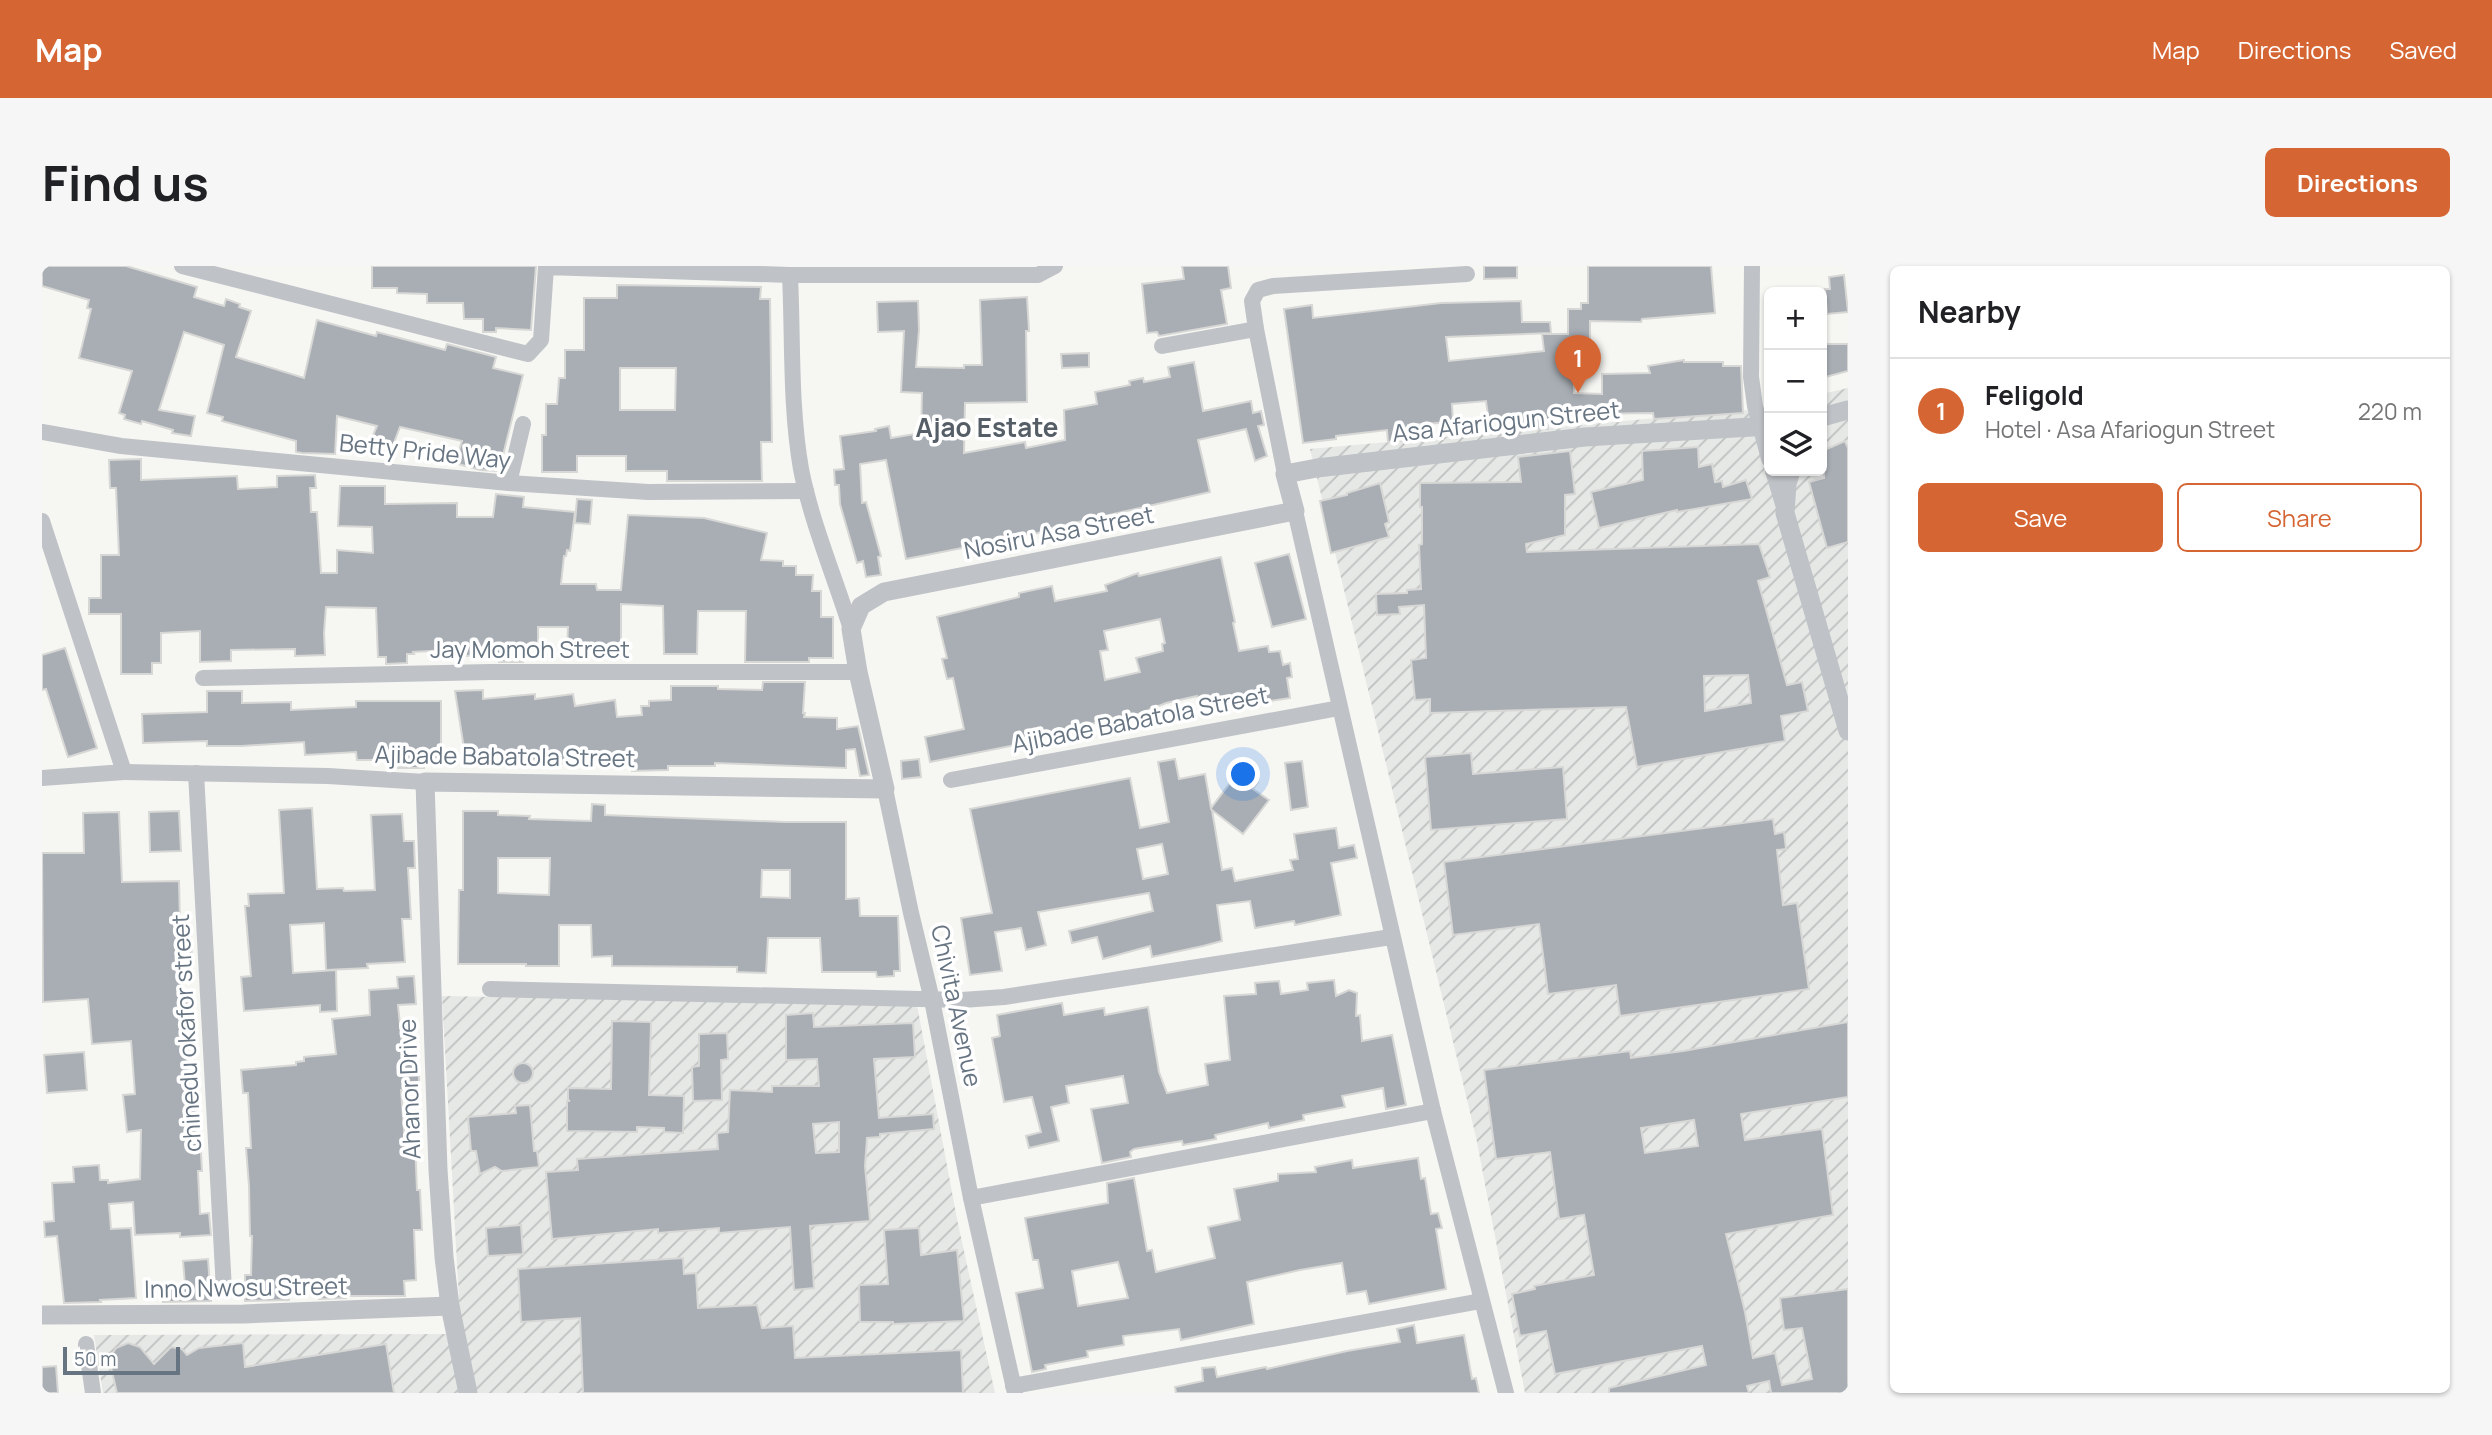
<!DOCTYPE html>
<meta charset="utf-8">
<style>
:root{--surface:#fff;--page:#f6f6f6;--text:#202124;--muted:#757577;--line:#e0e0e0;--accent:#d56634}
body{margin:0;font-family:Manrope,sans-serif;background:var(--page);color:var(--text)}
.controls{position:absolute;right:21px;top:21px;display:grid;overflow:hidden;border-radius:10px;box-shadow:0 2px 5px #0004}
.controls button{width:63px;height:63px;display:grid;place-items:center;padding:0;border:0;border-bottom:2px solid var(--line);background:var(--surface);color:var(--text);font:35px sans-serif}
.scale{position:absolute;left:21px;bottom:18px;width:117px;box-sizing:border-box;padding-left:7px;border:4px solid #677482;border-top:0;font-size:19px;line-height:24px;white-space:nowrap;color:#677482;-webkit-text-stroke:5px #fff;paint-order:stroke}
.you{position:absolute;left:1202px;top:509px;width:24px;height:24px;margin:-18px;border:5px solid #fff;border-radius:50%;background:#1a73e8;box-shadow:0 0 0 10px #1a73e833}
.badge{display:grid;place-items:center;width:46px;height:46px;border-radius:50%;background:var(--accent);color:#fff;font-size:23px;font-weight:700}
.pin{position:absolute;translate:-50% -58px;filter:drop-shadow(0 2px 4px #0008)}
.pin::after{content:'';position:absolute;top:37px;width:24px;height:21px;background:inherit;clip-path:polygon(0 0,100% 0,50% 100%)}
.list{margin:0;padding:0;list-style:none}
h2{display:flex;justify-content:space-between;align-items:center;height:91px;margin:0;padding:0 28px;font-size:30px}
h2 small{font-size:23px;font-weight:400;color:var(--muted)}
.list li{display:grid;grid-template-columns:46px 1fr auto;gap:21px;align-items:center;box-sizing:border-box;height:105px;padding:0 28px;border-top:2px solid var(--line)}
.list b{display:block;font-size:26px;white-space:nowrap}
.list p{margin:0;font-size:23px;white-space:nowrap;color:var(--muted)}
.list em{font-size:23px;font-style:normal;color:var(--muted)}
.actions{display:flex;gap:14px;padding:21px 28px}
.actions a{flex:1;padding:16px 0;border:2px solid var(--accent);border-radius:10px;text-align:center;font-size:24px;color:var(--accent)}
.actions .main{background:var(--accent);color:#fff}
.icon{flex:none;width:38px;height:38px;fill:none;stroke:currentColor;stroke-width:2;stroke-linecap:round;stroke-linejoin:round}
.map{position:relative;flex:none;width:1806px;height:1127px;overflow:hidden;border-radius:10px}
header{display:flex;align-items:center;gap:42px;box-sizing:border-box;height:98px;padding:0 35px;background:var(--accent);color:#fff}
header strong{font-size:33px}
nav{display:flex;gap:38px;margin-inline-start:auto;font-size:24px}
.intro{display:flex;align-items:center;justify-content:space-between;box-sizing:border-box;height:168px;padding:0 42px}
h1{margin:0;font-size:49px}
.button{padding:18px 32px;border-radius:10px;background:var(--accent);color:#fff;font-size:24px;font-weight:700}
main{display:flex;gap:42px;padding:0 42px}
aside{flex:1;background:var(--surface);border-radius:10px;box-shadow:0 2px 5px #0004}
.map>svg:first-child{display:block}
.industrial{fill:url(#industrial-furrows)}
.building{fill:#a8aeb4;stroke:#d7d7d5;stroke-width:2;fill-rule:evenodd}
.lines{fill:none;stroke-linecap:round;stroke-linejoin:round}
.minor{stroke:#bfc2c6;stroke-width:16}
.tertiary{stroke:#bfc2c6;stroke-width:19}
.labels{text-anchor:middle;stroke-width:7;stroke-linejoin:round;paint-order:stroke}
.street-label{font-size:24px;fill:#677482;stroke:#fff}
.neighbourhood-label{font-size:26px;font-weight:bold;fill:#555e67;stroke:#fff}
</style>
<header>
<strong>Map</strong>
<nav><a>Map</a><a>Directions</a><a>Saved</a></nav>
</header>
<div class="intro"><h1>Find us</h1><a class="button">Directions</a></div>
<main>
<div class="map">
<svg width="1806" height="1127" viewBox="0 0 1806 1127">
<defs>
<pattern id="industrial-furrows" width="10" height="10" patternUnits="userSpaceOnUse" patternTransform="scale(1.75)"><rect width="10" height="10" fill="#e6e8e6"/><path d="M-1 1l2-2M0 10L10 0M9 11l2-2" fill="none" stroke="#bec1c0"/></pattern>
</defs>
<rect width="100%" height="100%" fill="#f6f6f3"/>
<g class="industrial">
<path d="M1806,122V1127H1483L1434,871L1268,183L1727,142V205H1780V128Z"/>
<path d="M400,730L875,739L915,953L953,1127H61L52,1069L419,1068Z"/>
</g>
<g class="building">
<path d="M0,0H84L155,21L152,31L182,40L184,33L198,38L197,41L209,45L194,91L262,112L275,54L334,70L335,66L403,84L405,78L454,91L451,102L481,109L457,205L438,204L413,197L420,175L358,161L350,182L329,174L335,160L295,150L293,188L260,187L254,186V175L180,155L181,151L165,147L182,79L142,66L117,144L153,150L149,170L130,167L131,164L100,155L99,158L82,153L83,149L77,147L90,105L37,92L49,43L45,42L47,34L0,20Z"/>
<path d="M330,0H494L489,64L454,62V66H441V53H422L421,37H385V28L355,27V22H330Z"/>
<path d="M1140,0H1186L1189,22L1179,24L1185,58L1117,70L1115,66L1105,67L1100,18L1142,13Z"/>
<path d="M1442,0H1475V12L1442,13Z"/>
<path d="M1546,0H1669L1673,47L1600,53L1599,56L1548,55V82H1552V104H1532V127L1560,128V108L1608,107L1606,100L1642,94V96H1681V100H1699L1701,147L1612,153L1611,147L1543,148V155L1506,154V163L1479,164V153L1447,157L1444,135L1410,138L1411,156L1366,159L1367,174L1346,176L1345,164L1294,170V173L1261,177L1242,43L1270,39L1271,52L1399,37L1479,35L1480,56H1508L1509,67L1404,71L1407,95L1502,85L1500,68H1526V43H1539V37H1546Z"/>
<path d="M1802,9L1806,46L1785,48L1783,23H1788L1787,11Z"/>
<path d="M575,19L719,21L718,33H728L730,176H719L720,215H625V205H584V190H535V206H500V169H504V138H515L517,112H523V84H542V32H575ZM578,102H634L633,144H578Z"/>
<path d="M985,31L987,65H984L985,136L923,137L922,187L983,176L984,182L1023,174L1022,144L1055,138L1053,126L1088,119L1087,115L1101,112L1102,116L1128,111L1126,101L1152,96L1161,145L1209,135L1211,147L1219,145L1222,159L1216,160L1225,190L1213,195L1204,163L1156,174L1168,226L1001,264V266L864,293L844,194L818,198L820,237L824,236L839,290L836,291L839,309L824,311L821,295L815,297L798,238L797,219H793L792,204L802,203L798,170L834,165L833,163L847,160L849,172L879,167L880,127L859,126L862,65L836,66L835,36L876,35L877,64L874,101L922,102V99H940L938,34Z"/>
<path d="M1780,78H1806V105L1780,112Z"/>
<path d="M1047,87V101L1020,102L1019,88Z"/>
<path d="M1803,175L1806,182V276L1785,282L1767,216L1782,212L1780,185Z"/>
<path d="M1656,181L1657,201L1670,198L1673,216L1680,215L1681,221L1704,214L1710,233L1635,246V244L1557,262L1549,226L1601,214L1600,185Z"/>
<path d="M1528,185L1533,228L1523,229V269L1484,278L1485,286L1717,278L1728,311L1716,315L1745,419L1760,416L1766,445L1739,450L1743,475L1595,501L1584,441L1388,447V433L1373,434L1369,394L1384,392L1382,339L1357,341L1358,348L1335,349L1334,328L1365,327V324L1379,323L1377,279L1380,278V241H1378V217L1479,216L1476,191ZM1706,409L1709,437L1663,445L1662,410Z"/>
<path d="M99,193V214L195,210L196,223L235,221V210L273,209L274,222H268L269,246H275L279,307H295V284L331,287L330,261L296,260L298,220H343V238L415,237V251H451L454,228L482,231L481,241L533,246L528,285L525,284L524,290H522L519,318H554L555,324H579L586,249L662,252L725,267L719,294L741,295V300H754V309H771L770,325H779V351H791V392H767V396H703L704,345H656L655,388H622L621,340L579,338V387H550V384L525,383L526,361H496V379L482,380L481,396H457V388L424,390V383L371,386L372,388H365V397L344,398V391H336L334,342L284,341L282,367L283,389L253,390V383L189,384V395L158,396V365L119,367V397H110V408H79V348H47V332H59V289H77L74,222H68L67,194Z"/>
<path d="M1338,217L1347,256L1343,258L1347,271L1289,287L1278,235L1305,229V227Z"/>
<path d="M535,233L550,234L548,258L533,257Z"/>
<path d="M1247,288L1264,353L1230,361L1213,297Z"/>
<path d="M1179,291L1193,356L1191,357L1197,385L1226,380L1227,386L1238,385L1241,399L1248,397L1250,411L1245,412L1248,432L1190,441L1189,437L1161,448L1155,430L1124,437L1096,448L1097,451L1074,456L1073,452L998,471L999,474L888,496L883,471L922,463L911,412L905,413L900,393L905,392L895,351L977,331V327L1010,320L1013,335L1065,325L1063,319L1096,307L1097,310ZM1118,353L1123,377L1120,378L1121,385L1094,392L1098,406L1063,414L1058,385L1066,384L1062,365Z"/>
<path d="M23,382L55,482L26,491L4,423L0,424V389Z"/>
<path d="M721,416H763L761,447H763L762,451L795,452V463L816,460L827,509L818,510L813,483L804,484V502L673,497V500H626V504L590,505L589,491L553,496L552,492L509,499L508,493L468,496L467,488L424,495L413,425L441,424V433L493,428V433L531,428L533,440L573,434L575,451L600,449L599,440H607V435L629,434V420H676V423L720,424Z"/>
<path d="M165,425H200V437L249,436V444L314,441V435H399V493H382V502H356V494H315L314,486L263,489L262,476L200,480H165V475L101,477L100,448L165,446Z"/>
<path d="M1429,487L1431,508L1521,501L1525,553L1389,564L1383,491Z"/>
<path d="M877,493L879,511L860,513L859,495Z"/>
<path d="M1133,493L1137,513L1163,508L1169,542L1194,509L1201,515L1205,509L1216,516L1211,523L1227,534L1201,568L1170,544L1180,604L1190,602L1193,615L1251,604L1248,594L1256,593L1252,568L1294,562L1297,582L1312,579L1315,592L1289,597L1299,649L1253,659L1252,655L1213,662L1208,635L1175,639L1180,675L1161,680L1110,691L1108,680L1061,693L1055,671L1030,677L1027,665L1111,645L1107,627L996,646L1004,679L984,684L979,662L953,666L960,705L928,709L919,652L950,647L928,543L1088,512L1098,562L1127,556L1116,496ZM1120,578L1126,608L1101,613L1095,583Z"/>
<path d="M1260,495L1266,541L1249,544L1243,497Z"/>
<path d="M550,538L563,539V549L743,556H804V633L817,632L818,650H856L858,705H852V710L835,711L834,706H780L778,672H726L724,707L695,706V701L570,700V690L550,691L549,659H517V700H484V698H416L417,624H421V545H456V549L488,550L487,553L549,555ZM456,592H508L507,629L456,627ZM720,604H748V632L719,631Z"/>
<path d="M270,542L275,623L301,622L302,625L333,624L329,549L360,548L362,575H372L373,602H366L369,653H360L363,696L325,698L326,702L284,704L282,657L248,659L251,707L294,704L295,745L278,746V739L202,745L199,711L209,710L203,640H207L206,628L242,627L237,544Z"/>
<path d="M137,545L139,585L108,586L107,546Z"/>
<path d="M77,546L80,616L137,615L138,657L147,656L150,691L138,692L142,736H147L151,765L143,766L148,832H154V871H158L160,905H156L158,948L167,947L169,969L138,971V967L93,969L91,936L67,938L69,963L89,962L94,1032L58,1034L59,1036L22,1037L15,970L3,971L2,956L12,955L10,917L32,916L31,901L57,899L58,914H66V917L98,913L99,864L85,866L81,829L93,828L89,775L50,778L46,733L1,736L0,587H42L41,547Z"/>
<path d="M1731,553L1733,568L1742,566L1744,583L1735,584L1741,639L1755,637L1767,723L1578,750L1574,719L1506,728L1497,658L1411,669L1402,596Z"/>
<path d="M372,710L374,738L356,739L362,798L376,797L377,812V824H359L363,877H373L375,924H378L380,964H372L374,1014L362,1015L363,1030H304V1032L277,1033V1025L248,1024L247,1034L203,1035V1009H209L210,970H208L207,920L204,882H209L206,827H201L199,804L254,799V796L262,795V791L294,788L290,753L328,749L327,724L356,722L355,711Z"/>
<path d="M1292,714L1294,730L1307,724L1315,727L1314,750L1318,749L1320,775L1350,769L1364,839L1344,843L1341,822L1300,830L1303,841L1261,849L1262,854L1227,862L1226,857L1173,869L1174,873L1141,879L1140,875L1092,883L1088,886L1089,891L1060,897L1049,843L1086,837L1081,810L1024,820L1027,837L1009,841L1017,875L987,882L984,870L999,866L990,831L962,836L950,772L958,770L955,749L1020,737L1022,749L1062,742L1063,749L1106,741L1117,806L1125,827L1166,819L1163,798L1188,794L1182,730L1214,728L1213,717L1237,715L1239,728L1266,724L1265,717Z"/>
<path d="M771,747L772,761L871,757L873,791L832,793L837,852L891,848L892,863L838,868V871L825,872L823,900L828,955L768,960L772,1022L752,1024L748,961L677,967V962L616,967V963L510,973L504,906L536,904L535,893L676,883L675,867L686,866L688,824L730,826V820H777L775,793L744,794V749ZM797,856V886L774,887L771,858Z"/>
<path d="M570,755L609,756L607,829L642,830L641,867L622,866V862L595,861V866L525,865V835H528L526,834V822L569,823Z"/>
<path d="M1806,756V831L1699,848L1703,874L1780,863L1791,949L1684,968L1703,1046L1711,1092L1733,1087L1740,1119L1770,1113L1760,1062L1742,1064L1738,1032L1806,1023V1127H1729L1727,1115L1705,1120L1707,1127H1567V1122L1664,1099L1660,1080L1513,1108L1504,1065L1478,1070L1470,1028L1493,1023L1492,1020L1552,1009L1542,949L1517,953L1508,886L1454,893L1442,804L1588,785L1589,792L1641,785ZM1652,854L1656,880L1603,887L1599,862Z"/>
<path d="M685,767L686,793L679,794L680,834L651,835L650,801L657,800V768Z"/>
<path d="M42,786L45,824L5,827L2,789Z"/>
<circle cx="481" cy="807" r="10"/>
<path d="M488,839L492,885H495L497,901L460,905L453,901L438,908L434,885H429L426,851L474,847L473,840Z"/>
<path d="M1376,892L1379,913L1383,912L1389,948L1396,947L1400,962L1394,963L1404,1023L1327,1038L1324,1025L1305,1028L1300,997L1258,1004L1205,1016L1212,1058L1139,1074L1137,1063L1081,1070L1082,1079L1045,1085L1046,1091L1003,1099L1004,1103L990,1106L974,1027L1001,1022L996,994H991L983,952L1066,937L1065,917L1092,912L1105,985L1110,984L1114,1006L1173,992L1166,961L1198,954L1192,923L1236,915V908L1274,906L1273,901L1310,894L1311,902ZM1076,996L1086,1032L1036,1040L1030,1005Z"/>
<path d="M479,959L481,988L446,990L444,962Z"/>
<path d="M877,962L879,989L915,984L922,1055L851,1058V1056H818L817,1019L846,1018L842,964Z"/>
<path d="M641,992L642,1008L654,1007L656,1042L715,1039L720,1062L751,1060L753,1092L919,1084L921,1127H541L538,1052L479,1056L476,1003Z"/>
<path d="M166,993L169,1035L121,1036L119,1020L143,1018L141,995Z"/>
<path d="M1372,1059L1375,1077L1422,1069L1430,1113L1434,1112L1437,1127H1134L1133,1121L1161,1115L1160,1102L1173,1101L1175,1111L1224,1101L1225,1103L1305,1085L1358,1076L1355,1063Z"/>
<path d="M86,1077L98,1081L112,1098L129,1081L140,1083L145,1089L157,1082L201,1077L203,1101L344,1078L352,1127H75L67,1093L74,1082Z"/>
<path d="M14,1100L16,1127H0V1101Z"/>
</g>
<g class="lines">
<g class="minor">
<path d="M140,0L486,88L499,74L504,1L748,9H996L1013,0"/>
<path d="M1710,0L1709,111L1713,140L1727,193"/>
<path d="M748,9C751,73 748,140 759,203C769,255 793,312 809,363"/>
<path d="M1120,80L1214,63"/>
<path d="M0,166L79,180L467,217L606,226L764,225"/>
<path d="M1731,205L1741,238"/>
<path d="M1243,208L1214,63L1210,35L1216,24L1231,20L1425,8"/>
<path d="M467,217L481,158"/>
<path d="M1253,245L1391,845L1464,1127"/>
<path d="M0,255L82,506L0,512"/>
<path d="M161,412L449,406H816"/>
<path d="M82,506L286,510L383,516"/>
<path d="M154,507L182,1024"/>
<path d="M909,514L1297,442"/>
<path d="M843,523L869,647L890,734L929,932L973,1127"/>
<path d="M448,723L920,734L962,731L1349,671"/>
<path d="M929,932L1391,845"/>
<path d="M44,1078L51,1127"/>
<path d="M971,1120L1439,1035"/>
</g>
<g class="tertiary">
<path d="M1780,151L1806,144"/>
<path d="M1749,205L1745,218L1743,247L1806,465"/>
<path d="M0,1049L202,1048L408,1040"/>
<path d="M426,1127L408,1040L402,991L396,904L383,516L843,523L816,406L809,363L819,340L842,326L1253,245L1243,208L1275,202L1543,171L1727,160"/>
</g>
</g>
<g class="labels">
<g class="street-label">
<text transform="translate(1464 156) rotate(-6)" y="8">Asa Afariogun Street</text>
<text transform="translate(383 186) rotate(6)" y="8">Betty Pride Way</text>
<text transform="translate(1017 267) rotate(-11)" y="8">Nosiru Asa Street</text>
<text x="488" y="392">Jay Momoh Street</text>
<text transform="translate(1098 454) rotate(-11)" y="8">Ajibade Babatola Street</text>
<text transform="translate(463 491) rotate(1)" y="8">Ajibade Babatola Street</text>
<text transform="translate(914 740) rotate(78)" y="8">Chivita Avenue</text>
<text transform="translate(145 767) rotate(-93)" y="8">chinedu okafor street</text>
<text transform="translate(368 823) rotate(-92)" y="8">Ahanor Drive</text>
<text transform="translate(204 1022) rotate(-1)" y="8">Inno Nwosu Street</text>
</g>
<g class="neighbourhood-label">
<text x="945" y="171">Ajao Estate</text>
</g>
</g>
</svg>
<div class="controls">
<button>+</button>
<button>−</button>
<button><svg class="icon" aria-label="layers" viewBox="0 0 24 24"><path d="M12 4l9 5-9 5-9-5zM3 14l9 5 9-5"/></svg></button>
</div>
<div class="scale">50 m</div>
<div class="you"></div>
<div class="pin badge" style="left:1536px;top:127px">1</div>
</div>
<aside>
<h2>Nearby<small></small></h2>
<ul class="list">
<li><span class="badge">1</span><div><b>Feligold</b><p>Hotel · Asa Afariogun Street</p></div><em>220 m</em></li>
</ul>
<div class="actions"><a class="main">Save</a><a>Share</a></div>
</aside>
</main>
